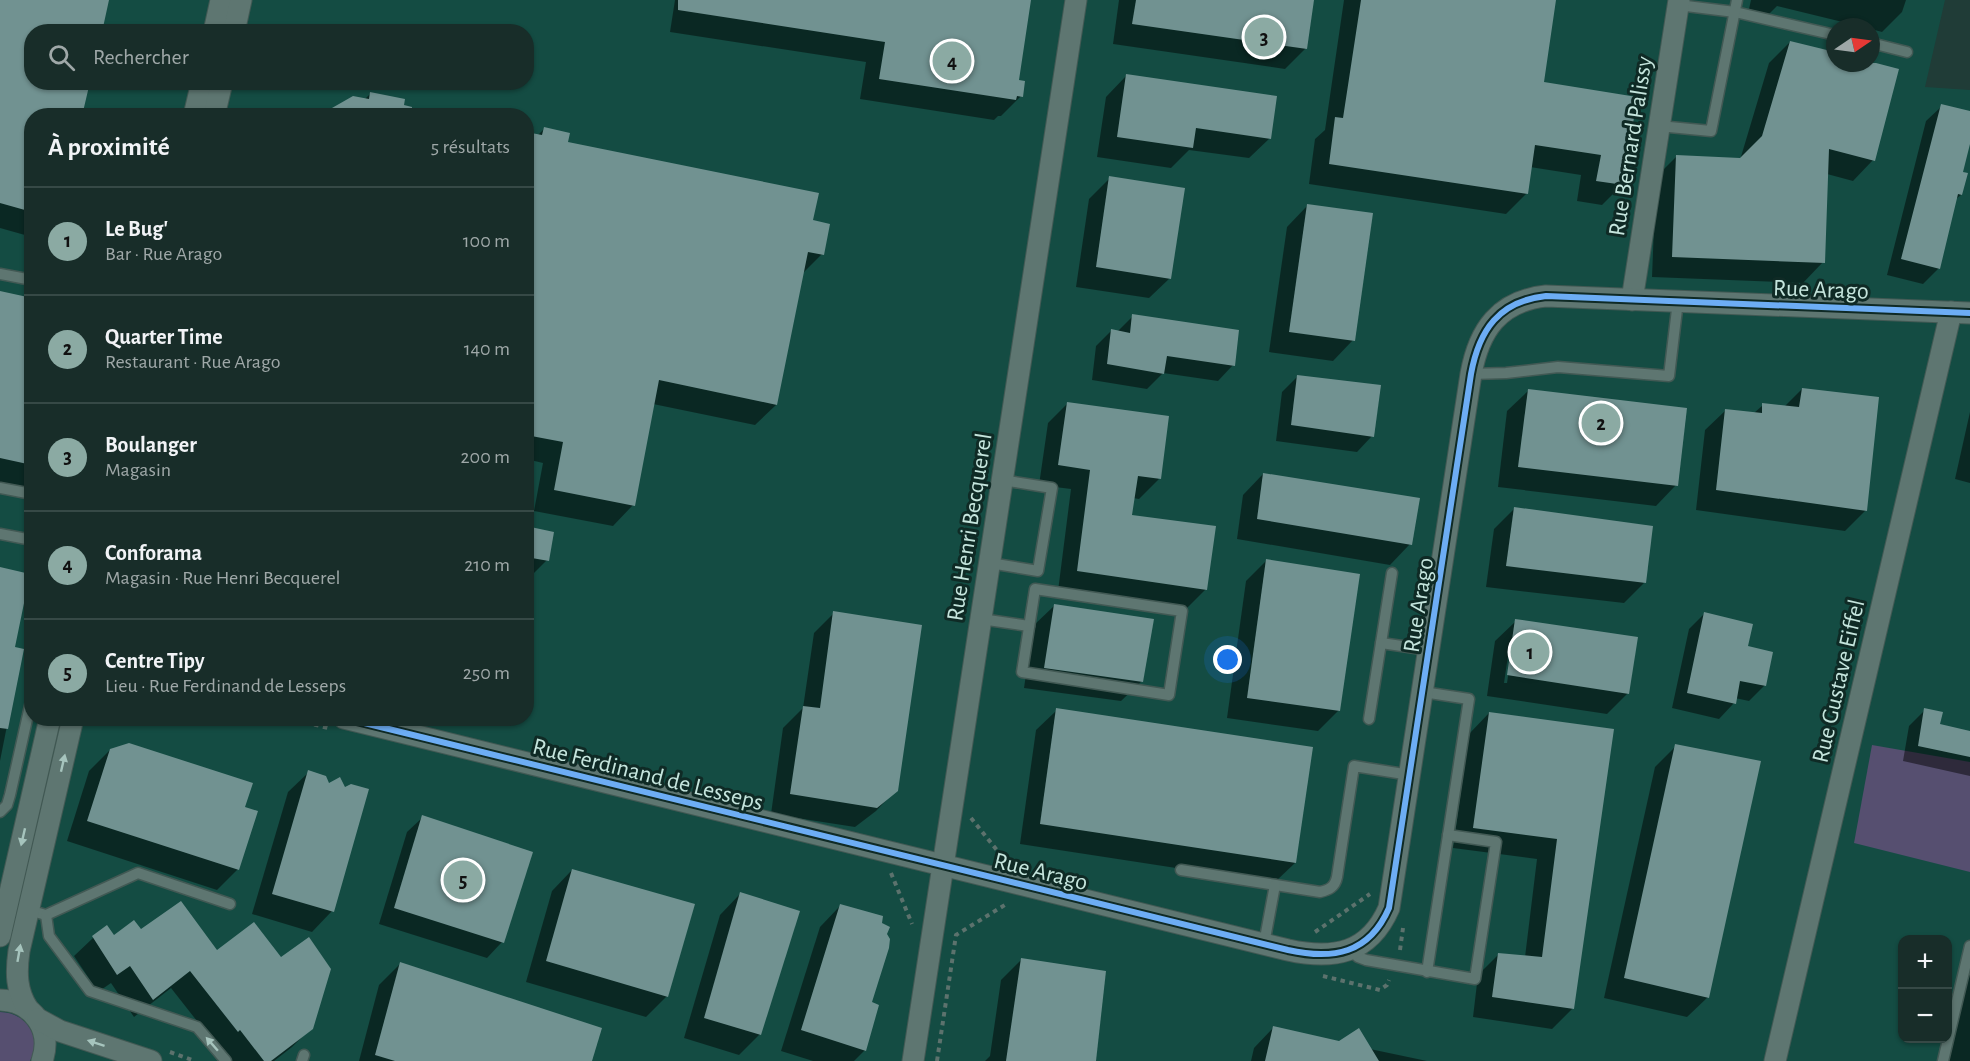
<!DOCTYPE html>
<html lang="fr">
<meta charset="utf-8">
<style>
:root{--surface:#182d29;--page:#213531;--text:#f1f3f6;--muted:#9fa8a8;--line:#364946;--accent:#8baaa3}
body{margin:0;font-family:"Alegreya Sans",sans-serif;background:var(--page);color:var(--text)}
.controls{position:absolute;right:18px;bottom:18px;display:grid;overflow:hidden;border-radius:12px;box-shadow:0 2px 4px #0004}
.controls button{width:54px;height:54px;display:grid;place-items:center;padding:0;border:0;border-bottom:2px solid var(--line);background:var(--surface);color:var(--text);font:30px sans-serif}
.compass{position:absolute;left:1826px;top:18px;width:54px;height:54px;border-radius:50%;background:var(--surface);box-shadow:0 2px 4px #0004;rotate:77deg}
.you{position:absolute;left:1228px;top:660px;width:21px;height:21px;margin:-15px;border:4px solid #fff;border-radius:50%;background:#1a73e8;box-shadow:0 0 0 9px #1a73e833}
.badge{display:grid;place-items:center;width:39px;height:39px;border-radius:50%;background:var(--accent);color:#111;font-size:20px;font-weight:700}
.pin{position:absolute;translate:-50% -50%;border:3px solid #fff;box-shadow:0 2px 6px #0006}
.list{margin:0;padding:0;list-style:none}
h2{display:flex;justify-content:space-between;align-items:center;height:78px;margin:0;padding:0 24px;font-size:26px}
h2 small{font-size:20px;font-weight:400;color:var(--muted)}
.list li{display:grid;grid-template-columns:39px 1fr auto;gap:18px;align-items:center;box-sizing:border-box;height:108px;padding:0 24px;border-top:2px solid var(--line)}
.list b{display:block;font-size:22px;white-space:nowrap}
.list p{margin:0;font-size:20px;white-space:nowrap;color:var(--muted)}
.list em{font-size:20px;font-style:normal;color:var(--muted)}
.icon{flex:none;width:33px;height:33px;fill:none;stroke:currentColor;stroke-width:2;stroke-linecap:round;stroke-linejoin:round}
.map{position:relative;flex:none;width:1970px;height:1061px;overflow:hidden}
.search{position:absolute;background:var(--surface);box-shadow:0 2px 4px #0004;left:24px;top:24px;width:510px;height:66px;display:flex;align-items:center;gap:15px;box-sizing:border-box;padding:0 21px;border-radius:24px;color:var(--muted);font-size:22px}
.panel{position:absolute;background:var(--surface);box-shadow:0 2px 4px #0004;left:24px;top:108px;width:510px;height:618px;border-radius:24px}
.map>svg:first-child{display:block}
.built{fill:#144c43;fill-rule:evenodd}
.green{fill:#564f70}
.shadow{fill:#0007;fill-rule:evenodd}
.building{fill:#719291}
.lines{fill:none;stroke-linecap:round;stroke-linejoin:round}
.lane-casing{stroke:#425954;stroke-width:13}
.street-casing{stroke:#425954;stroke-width:23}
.path{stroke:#5c726d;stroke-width:4;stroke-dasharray:4.5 4.5;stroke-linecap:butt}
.lane{stroke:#5e7671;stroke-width:10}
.street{stroke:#5e7671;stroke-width:21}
.cycleway-casing{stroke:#0f2a25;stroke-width:10}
.cycleway{stroke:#6dadf4;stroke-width:6}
.oneway{fill:#a6c4bd}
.labels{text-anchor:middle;stroke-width:6;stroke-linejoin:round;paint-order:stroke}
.street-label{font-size:24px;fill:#c5e5dd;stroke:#0f2a25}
</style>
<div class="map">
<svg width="1970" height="1061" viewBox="0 0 1970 1061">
<rect width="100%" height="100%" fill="#203c37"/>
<path class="built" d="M0,0H1945L1925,87L1970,90V1061H0ZM1835,27H1871V63H1835ZM32,32H526V82H32ZM32,116H526V718H32ZM1902,940H1948V1038H1902Z"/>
<g class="green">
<path d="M1872,745L1970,762V872L1854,843Z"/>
<path d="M0,1012C26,1012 43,1038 30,1061H0Z"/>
</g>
<g class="shadow">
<path d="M0,0H107L32,32V237L0,228Z"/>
<path d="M675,0H1030L1017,81L1021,96L1001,116H998L994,120L860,99L866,62L670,32Z"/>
<path d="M1119,0H1313L1305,49L1285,69L1113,44Z"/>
<path d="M1344,0H1555L1542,84L1636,98L1623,184L1602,205L1577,201L1581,175L1530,167L1527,193L1506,214L1309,184L1315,139L1325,130Z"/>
<path d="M1751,0H1906L1902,12L1882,32L1871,29V27H1863L1777,6L1769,14L1749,9Z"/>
<path d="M389,26L412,31V32H383Z"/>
<path d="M1790,42L1835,54V63H1870L1873,160L1853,181L1827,174L1823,262L1803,283L1652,277L1656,177L1676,157L1740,160L1769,63Z"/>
<path d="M1126,76L1270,138L1249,158L1189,150L1171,168L1097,157L1106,97Z"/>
<path d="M371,93L402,107L441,116H321L364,100Z"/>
<path d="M1942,106L1970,112V137L1962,173L1961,195L1956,199L1939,268L1923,284L1887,275L1926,121Z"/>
<path d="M544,129L566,143L812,221L822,254L802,274L776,405L755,425L653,404L633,505L613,526L534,511L543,463L526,459V134L537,136Z"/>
<path d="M1110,178L1170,278L1149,298L1076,287L1089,199Z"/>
<path d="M1307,206L1353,340L1333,361L1269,352L1287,227Z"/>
<path d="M0,293L32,300V490L0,483Z"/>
<path d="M1133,316L1233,365L1218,381L1163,373L1147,389L1092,380L1096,346L1111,331L1117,332Z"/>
<path d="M1298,376L1372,436L1357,452L1276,441L1282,392Z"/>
<path d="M1802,389L1866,510L1845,531L1696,510L1705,430L1726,410L1754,413L1763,405L1784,407Z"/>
<path d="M1528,391L1676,485L1656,506L1498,487L1507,411Z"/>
<path d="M1067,404L1159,479L1139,499L1133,498L1130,517L1206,589L1186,609L1058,591L1071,489L1039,485L1048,423Z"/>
<path d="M1970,412V483L1955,479Z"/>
<path d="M1263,474L1410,544L1390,565L1237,539L1243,495Z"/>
<path d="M1514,509L1644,583L1624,603L1486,587L1494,529Z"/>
<path d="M526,528L547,560L528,579H526Z"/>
<path d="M1266,561L1339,710L1318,731L1227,718L1246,581Z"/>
<path d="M0,569L13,648L22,650L0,761Z"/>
<path d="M1054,606L1142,681L1121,701L1024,688L1033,626Z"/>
<path d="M834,613L896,790L876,811L855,827L771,814L783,728L803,708L814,633Z"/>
<path d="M1704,614L1765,685L1749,701L1735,698L1734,703L1719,719L1672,708L1689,629Z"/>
<path d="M1516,621L1628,693L1607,714L1487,696L1495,641ZM1510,642H1513L1507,683H1504Z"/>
<path d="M1057,710L1295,863L1274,883L1020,844L1036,730Z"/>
<path d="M1925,710L1939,726L1970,733V776L1903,761L1909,726Z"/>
<path d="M1489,713L1612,730L1573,1008L1552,1029L1473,1017L1478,975L1499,954L1525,957L1537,859L1453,848L1469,734Z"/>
<path d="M402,718H455L448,726Z"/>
<path d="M1676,746L1708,997L1687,1017L1604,998L1655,767Z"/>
<path d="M110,750L243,808L238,869L217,890L67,841L89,771Z"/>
<path d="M309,772L332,911L312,932L252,914L288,792Z"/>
<path d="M423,817L502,942L487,958L379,924L407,832Z"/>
<path d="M572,870L667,996L646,1017L526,982L552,891Z"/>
<path d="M740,894L760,1034L739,1055L684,1038L720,915Z"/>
<path d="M840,906L870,1002L865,1050L854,1061H813L781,1051L820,927Z"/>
<path d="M107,927L113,937L141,931L216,952L311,1028L292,1047L274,1061H231L219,1049L171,988L134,1017L111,983L98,992L74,956L93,938Z"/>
<path d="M1970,940V1061H1940L1965,945Z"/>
<path d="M1021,960L1095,1061H985L990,1056L1001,980Z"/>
<path d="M400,964L590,1061H359L379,985Z"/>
<path d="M1273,1028L1370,1049L1427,1061H1251L1254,1048Z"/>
</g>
<g class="building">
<path d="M0,0H109L102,32H32V82H90L82,116H32V212L0,203Z"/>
<path d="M678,0H1031L1019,80L1025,81L1023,97L1017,96L1016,100L879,79L885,42L678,10Z"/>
<path d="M1136,0H1314L1307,49L1132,24Z"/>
<path d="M1361,0H1556L1544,82L1637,97L1624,185L1596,181L1601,155L1535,145L1528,194L1329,164L1335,117L1343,118Z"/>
<path d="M1790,41L1835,52V63H1876L1899,69L1875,161L1829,149L1825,263L1672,257L1676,155L1740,158L1762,136Z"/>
<path d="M1126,74L1277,96L1271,139L1196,128L1193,148L1117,137Z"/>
<path d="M370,92L405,99L404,105L412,107V116H318L353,96L369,99Z"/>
<path d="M1941,104L1970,111V144L1963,172L1968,173L1962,195L1958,194L1940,269L1901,259Z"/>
<path d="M544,127L570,133L568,142L819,193L813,220L830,224L824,255L808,252L777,405L659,380L635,506L554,490L563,442L526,435V132L542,135Z"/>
<path d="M1109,176L1185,188L1171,279L1096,267Z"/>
<path d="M1307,204L1373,213L1355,341L1289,332Z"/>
<path d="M0,291L32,298V465L0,458Z"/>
<path d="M1132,314L1239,330L1235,366L1167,356L1164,374L1107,364L1111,329L1130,333Z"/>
<path d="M1297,375L1381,385L1374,437L1291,425Z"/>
<path d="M1802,388L1879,397L1867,511L1716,490L1725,409L1762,413V403L1799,407Z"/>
<path d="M1528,389L1687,408L1678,486L1518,467Z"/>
<path d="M1067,402L1169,416L1161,479L1138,476L1132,515L1216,526L1207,590L1077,571L1090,470L1058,465Z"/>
<path d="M1263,473L1420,498L1412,545L1257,519Z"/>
<path d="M1514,507L1653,526L1646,583L1506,566Z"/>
<path d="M526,526L554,532L549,561L526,557Z"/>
<path d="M1266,559L1360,574L1340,711L1247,698Z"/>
<path d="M0,567L30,574L15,647L24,649L8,729L0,728Z"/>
<path d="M1054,604L1154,619L1143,682L1044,668Z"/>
<path d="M833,611L922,625L898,791L877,808L790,794L803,706L820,708Z"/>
<path d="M1704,612L1753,624L1748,646L1773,652L1766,686L1740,681L1736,704L1687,693Z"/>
<path d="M1515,619L1638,637L1629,694L1507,675Z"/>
<path d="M1056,708L1313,747L1296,863L1040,824Z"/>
<path d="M1924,708L1943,712L1940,724L1970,731V757L1918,746Z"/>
<path d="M1489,712L1614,729L1574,1009L1492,997L1498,953L1542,957L1557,839L1473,828Z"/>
<path d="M129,743L253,783L245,807L258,811L239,870L87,821L110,749Z"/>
<path d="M1675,744L1761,761L1709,998L1624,978Z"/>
<path d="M308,770L326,776L329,783L340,777L345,787L351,784L369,789L334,912L272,894Z"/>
<path d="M422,815L533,852L504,943L394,908Z"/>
<path d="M572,869L695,904L668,997L546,961Z"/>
<path d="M740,892L800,911L761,1035L704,1018Z"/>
<path d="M181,901L217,950L254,922L281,957L309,937L331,969L313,1029L271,1061H264L240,1030L238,1032L190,971L153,1000L130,966L117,975L92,936L107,925L114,935L134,920L141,929Z"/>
<path d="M840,904L883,916L882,923L890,927L887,934L890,939L889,948L872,1002L879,1005L866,1051L801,1030Z"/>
<path d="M1021,958L1106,971L1096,1061H1006Z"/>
<path d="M400,962L602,1028L592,1061H395L375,1055Z"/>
<path d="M1273,1026L1339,1041L1359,1028L1379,1061H1265Z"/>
</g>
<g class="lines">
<defs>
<g id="lane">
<path d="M1678,5L1735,12L1835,35"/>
<path d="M1871,43L1907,52"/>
<path d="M1659,126L1711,131L1737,0"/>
<path d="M0,274L32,280"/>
<path d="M1471,374L1506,373L1558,367L1669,376L1678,301"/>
<path d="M0,488L32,494"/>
<path d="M0,534L32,540"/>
<path d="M990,563L1038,571L1052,488L1002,480"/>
<path d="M1035,589L1182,611L1169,695L1022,672Z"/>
<path d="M981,619L1029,626"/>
<path d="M1381,643L1392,573"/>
<path d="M1423,692L1469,699L1427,972"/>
<path d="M1369,719L1381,643L1429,650"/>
<path d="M0,812L7,805L10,795L32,697"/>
<path d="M1181,870L1320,892C1329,890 1335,887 1337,877L1354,766L1410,775"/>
<path d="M39,913L46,915L138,873L230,904"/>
<path d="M46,915L49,936L90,991L197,1027L226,1061"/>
<path d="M1264,944L1275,885"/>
<path d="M1349,949L1358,957L1366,960L1475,979L1496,842L1448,835"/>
<path d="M302,1061L304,1055"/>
<path d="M1943,1061L1970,946"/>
</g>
<g id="street">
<path d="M214,32L221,0"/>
<path d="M234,32L241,0"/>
<path d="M194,116L202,82"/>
<path d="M214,116L222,82"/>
<path d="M1632,300L1679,0"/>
<path d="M344,718L1288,950C1333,960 1369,954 1389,908L1471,374C1479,330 1499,301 1546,296L1970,313"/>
<path d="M0,936L50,718"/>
<path d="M0,1000C33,1001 53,1030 42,1061"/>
<path d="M28,1009C16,991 16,972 19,951L73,718"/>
<path d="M38,1019L60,1031L151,1061"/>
<path d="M913,1061L1076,0"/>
<path d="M1775,1061L1951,312"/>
</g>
</defs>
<use href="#lane" class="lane-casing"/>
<use href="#street" class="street-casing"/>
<g class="path">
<path d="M288,718L328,728"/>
<path d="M971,818L1004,859"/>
<path d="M891,873L912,924"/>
<path d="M1315,932L1370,894"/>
<path d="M1400,950L1403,928"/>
<path d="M1323,976L1380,990L1387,985L1389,980"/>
<path d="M170,1052L195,1061"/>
<path d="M937,1061L956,935L1008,903"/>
</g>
<use href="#lane" class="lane"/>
<use href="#street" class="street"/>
<defs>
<path id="cycleway" d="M344,718L1288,950C1333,960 1369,954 1389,908L1471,374C1479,330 1499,301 1546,296L1970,313"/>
</defs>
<use href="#cycleway" class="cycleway-casing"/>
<use href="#cycleway" class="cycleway"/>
</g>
<defs><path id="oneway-solid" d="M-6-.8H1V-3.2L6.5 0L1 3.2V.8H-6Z" transform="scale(1.5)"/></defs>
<g class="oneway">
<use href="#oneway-solid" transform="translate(63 763) rotate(-77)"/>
<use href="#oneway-solid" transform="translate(23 837) rotate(103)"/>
<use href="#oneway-solid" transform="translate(19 953) rotate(-80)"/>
<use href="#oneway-solid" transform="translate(96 1043) rotate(-162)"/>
<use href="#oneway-solid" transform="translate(212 1044) rotate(-131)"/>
</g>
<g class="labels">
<g class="street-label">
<text transform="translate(1630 146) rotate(-81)" y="8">Rue Bernard Palissy</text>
<text transform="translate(1821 289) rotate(2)" y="8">Rue Arago</text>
<text transform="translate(969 527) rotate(-81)" y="8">Rue Henri Becquerel</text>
<text transform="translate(1418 605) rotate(-81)" y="8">Rue Arago</text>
<text transform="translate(1838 681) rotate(-77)" y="8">Rue Gustave Eiffel</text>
<text transform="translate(648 774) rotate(14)" y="8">Rue Ferdinand de Lesseps</text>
<text transform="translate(1041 871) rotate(14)" y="8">Rue Arago</text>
</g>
</g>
</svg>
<div class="controls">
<button>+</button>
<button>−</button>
</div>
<svg class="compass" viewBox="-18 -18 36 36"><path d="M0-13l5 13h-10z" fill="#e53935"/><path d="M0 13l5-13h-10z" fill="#9fa8a8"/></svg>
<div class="you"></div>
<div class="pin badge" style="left:1530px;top:652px">1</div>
<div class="pin badge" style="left:1601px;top:423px">2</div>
<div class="pin badge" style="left:1264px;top:37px">3</div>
<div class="pin badge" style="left:952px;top:61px">4</div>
<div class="pin badge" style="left:463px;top:880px">5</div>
<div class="search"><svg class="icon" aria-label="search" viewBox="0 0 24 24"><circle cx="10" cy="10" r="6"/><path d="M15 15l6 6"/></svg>Rechercher</div>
<section class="panel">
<h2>À proximité<small>5 résultats</small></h2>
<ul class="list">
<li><span class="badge">1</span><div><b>Le Bug'</b><p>Bar · Rue Arago</p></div><em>100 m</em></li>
<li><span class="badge">2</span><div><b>Quarter Time</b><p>Restaurant · Rue Arago</p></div><em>140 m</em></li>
<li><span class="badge">3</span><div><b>Boulanger</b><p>Magasin</p></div><em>200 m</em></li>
<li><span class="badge">4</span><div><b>Conforama</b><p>Magasin · Rue Henri Becquerel</p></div><em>210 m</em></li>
<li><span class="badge">5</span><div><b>Centre Tipy</b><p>Lieu · Rue Ferdinand de Lesseps</p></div><em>250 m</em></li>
</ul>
</section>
</div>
